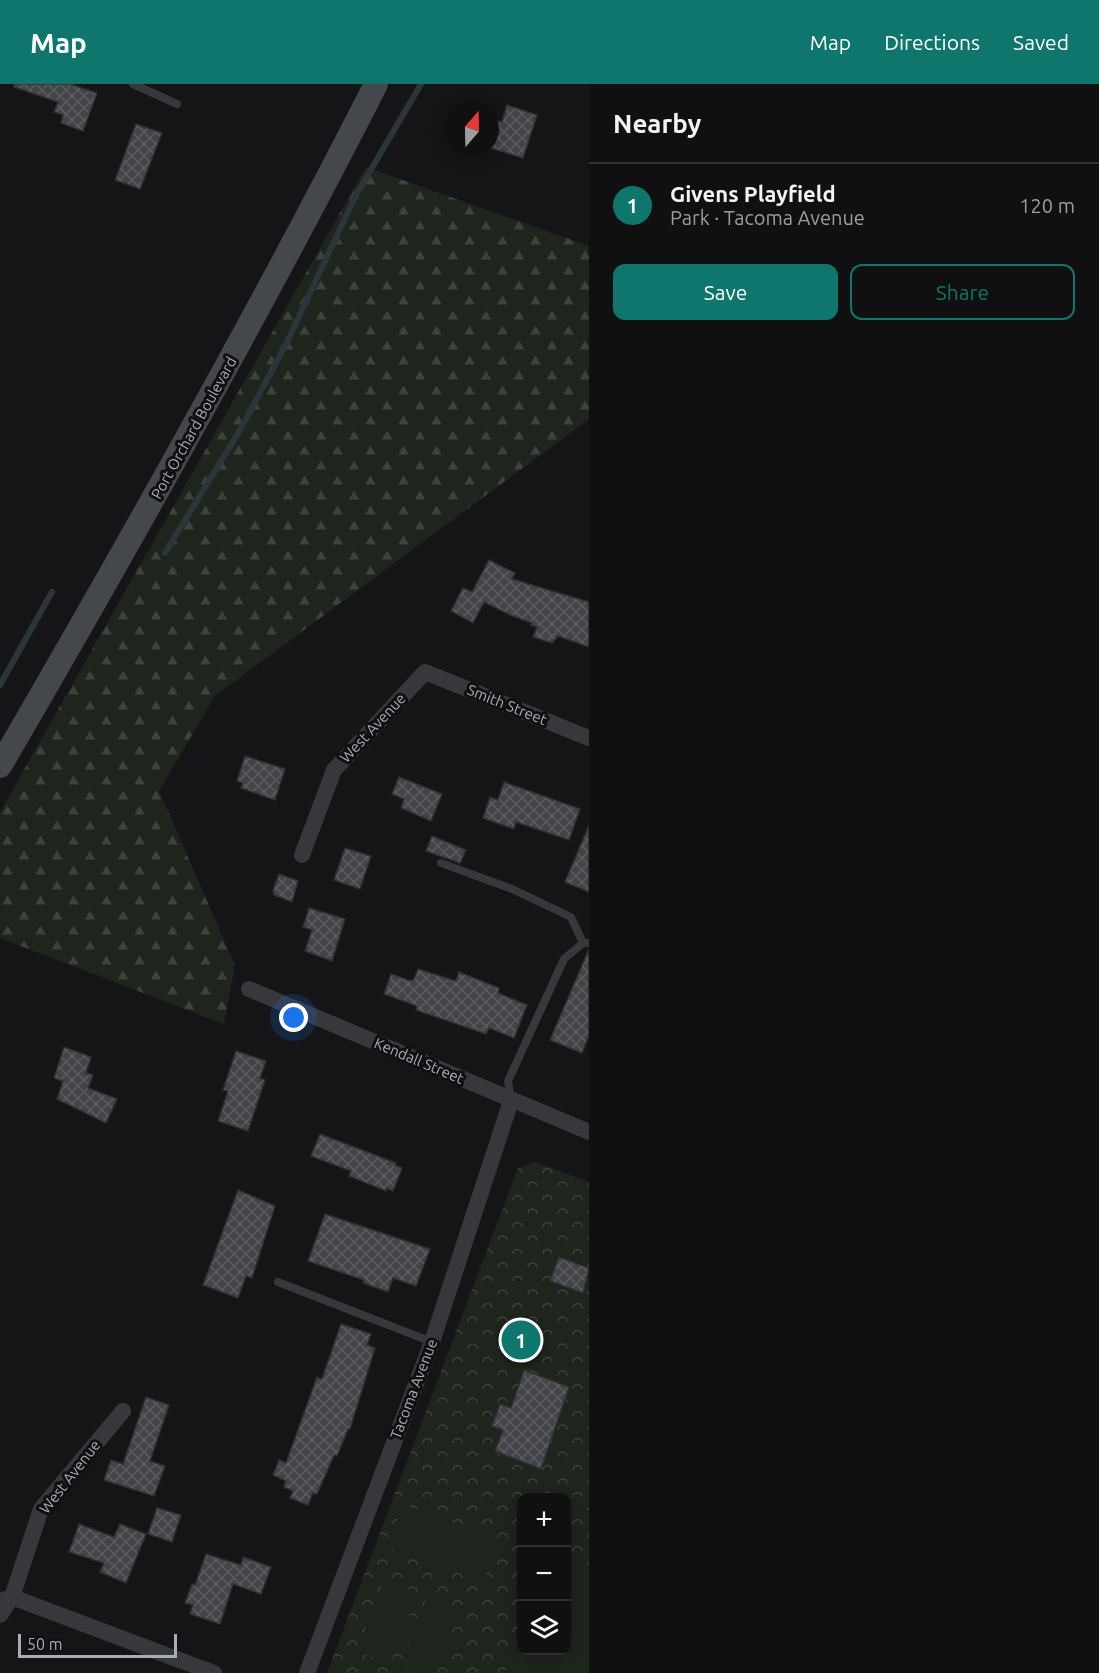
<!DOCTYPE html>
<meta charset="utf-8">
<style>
:root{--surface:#101011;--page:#19191a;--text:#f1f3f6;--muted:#9c9d9f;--line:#303031;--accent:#0f766e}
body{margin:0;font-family:Ubuntu,sans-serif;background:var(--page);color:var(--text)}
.controls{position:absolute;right:18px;bottom:18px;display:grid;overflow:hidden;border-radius:12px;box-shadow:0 3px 15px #0003}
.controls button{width:54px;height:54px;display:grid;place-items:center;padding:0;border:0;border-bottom:2px solid var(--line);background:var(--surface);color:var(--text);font:30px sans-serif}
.compass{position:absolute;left:445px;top:18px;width:54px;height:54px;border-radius:50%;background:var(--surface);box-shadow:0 3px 15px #0003;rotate:20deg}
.scale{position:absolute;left:18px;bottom:15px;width:159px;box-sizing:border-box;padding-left:6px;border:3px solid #a8aeb6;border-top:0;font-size:16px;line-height:21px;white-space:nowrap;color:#a8aeb6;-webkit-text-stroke:4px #101012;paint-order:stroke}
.you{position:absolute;left:294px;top:934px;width:21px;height:21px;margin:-15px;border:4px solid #fff;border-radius:50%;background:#1a73e8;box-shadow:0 0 0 9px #1a73e833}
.badge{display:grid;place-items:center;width:39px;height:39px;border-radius:50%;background:var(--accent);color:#fff;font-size:20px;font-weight:700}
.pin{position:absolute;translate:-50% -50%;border:3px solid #fff;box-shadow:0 2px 6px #0006}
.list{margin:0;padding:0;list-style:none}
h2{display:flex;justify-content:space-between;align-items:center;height:78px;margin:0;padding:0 24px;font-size:26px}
h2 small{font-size:20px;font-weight:400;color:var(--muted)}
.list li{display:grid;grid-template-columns:39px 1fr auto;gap:18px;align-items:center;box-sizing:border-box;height:84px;padding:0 24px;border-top:2px solid var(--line)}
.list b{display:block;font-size:22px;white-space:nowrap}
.list p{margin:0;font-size:20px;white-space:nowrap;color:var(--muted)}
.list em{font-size:20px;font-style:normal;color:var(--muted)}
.actions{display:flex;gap:12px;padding:18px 24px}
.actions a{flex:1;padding:14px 0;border:2px solid var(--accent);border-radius:12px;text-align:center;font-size:21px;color:var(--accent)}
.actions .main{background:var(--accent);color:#fff}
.icon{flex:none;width:33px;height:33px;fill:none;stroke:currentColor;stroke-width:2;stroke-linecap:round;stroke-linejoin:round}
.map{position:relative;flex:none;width:589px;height:1589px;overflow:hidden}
header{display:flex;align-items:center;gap:36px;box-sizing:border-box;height:84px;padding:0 30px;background:var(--accent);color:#fff}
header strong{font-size:28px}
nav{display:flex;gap:33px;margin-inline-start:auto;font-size:21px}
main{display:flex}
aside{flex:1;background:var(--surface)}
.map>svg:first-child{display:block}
.forest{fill:url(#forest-firs)}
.park{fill:url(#park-crowns);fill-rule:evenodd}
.garden{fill:#1e251d}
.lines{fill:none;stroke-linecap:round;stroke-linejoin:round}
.stream{stroke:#2c363a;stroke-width:6}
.building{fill:url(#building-cross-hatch);stroke:#2f3033;stroke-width:1.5}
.service{stroke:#36383c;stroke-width:8}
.minor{stroke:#36383c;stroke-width:16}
.secondary{stroke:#44474c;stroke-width:24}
.labels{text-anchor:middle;stroke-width:6;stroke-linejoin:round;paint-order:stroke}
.street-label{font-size:15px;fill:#a8aeb6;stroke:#101012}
</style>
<header>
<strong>Map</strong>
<nav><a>Map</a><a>Directions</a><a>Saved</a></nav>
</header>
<main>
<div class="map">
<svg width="589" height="1589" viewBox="0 0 589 1589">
<defs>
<pattern id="forest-firs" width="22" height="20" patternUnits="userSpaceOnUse" patternTransform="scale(1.5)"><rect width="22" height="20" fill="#1e251d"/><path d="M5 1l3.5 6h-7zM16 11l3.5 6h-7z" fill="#3c423c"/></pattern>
<pattern id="park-crowns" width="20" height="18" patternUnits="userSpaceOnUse" patternTransform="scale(1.5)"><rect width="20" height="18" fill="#1e251d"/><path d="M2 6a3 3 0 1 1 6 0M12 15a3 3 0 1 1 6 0" fill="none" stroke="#3c423c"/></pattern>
<pattern id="building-cross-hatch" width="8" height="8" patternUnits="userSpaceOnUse" patternTransform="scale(1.5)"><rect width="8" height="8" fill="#424447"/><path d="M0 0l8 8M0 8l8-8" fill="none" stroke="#5a5c5f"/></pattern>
</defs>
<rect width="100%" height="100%" fill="#151517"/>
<path class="forest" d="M366,83L589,162V335L215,612L159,707L235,881L224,940L0,854V728Z"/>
<path class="park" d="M535,1078L589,1098V1589H327L518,1084ZM522,1414H566V1566H522Z"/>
<g class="garden">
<path d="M403,1420L499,1456L483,1498L387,1463Z"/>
<path d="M567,1477L589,1484V1589H505L521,1540L522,1566H566Z"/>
<path d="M384,1496L418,1509L390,1580L357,1567Z"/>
<path d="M427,1513L460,1526L436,1589H413L399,1584Z"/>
</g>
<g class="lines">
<g class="stream">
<path d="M165,469L240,346L287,258L355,113L421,0"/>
<path d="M0,601L52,508"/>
</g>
</g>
<g class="building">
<path d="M14,0H70L97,9L83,47L61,39L63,31L54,28L58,18L14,3Z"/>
<path d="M507,21L537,31L523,74L490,64V35L502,38Z"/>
<path d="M136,40L162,49L140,105L115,96Z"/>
<path d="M489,476L515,489L512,495L589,518V563L558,552L552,559L533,553L537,543L531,541L532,539L510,531L484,518L473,539L451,527L463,504L472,508Z"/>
<path d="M245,672L285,685L275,716L241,704L243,699L237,697Z"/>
<path d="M399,693L442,710L431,737L401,724L404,715L392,710Z"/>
<path d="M504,698L580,725L569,756L516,738L514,745L483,734L490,713L498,716Z"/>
<path d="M589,741V808L565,798Z"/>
<path d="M432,752L466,766L460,779L426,767Z"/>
<path d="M345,764L371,772L360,805L334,796Z"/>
<path d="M279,790L298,797L292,818L274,811L273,806Z"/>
<path d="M309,824L345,835L332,877L305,867L312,846L303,843Z"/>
<path d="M589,865V951L582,969L550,956Z"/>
<path d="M418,885L456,897L459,888L499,904L498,909L527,921L514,954L489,944L486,950L416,926L417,922L384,910L391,890L411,897L414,895Z"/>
<path d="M64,963L91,973L86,989L93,991L88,1004L117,1015L106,1039L57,1015L63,997L54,994Z"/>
<path d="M236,967L266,977L260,994L265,996L248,1047L218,1037L228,1007L223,1006Z"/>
<path d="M320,1050L396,1079L395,1081L402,1084L393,1107L386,1104V1107L349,1092L351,1087L311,1072Z"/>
<path d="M238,1106L275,1122L252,1194L246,1192L238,1214L203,1201Z"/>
<path d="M325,1130L430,1165L416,1202L393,1194L388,1208L363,1199L364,1196L308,1177Z"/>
<path d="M559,1173L589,1184L583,1209L550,1197Z"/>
<path d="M341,1240L371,1250L367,1261L375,1264L350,1345H348L337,1372L334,1371L317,1410L313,1409L308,1421L290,1414L293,1407L284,1403L286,1397L273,1391L279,1376L286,1379L317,1293L322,1295Z"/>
<path d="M524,1286L569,1303L541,1385L495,1367L503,1346L492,1342L500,1320L511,1324Z"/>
<path d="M146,1313L169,1321L150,1377L165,1382L154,1412L104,1396L111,1376L123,1380Z"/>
<path d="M157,1424L181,1431L172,1458L148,1450Z"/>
<path d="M79,1440L114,1453L120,1440L146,1450L126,1499L100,1488L104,1479L69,1468Z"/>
<path d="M206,1470L241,1481L243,1473L271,1483L261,1510L233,1500L220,1540L190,1530L193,1521L185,1519L192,1500L195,1501Z"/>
</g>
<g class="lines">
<g class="service">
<path d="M133,0L177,20"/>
<path d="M441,779L512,805L571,833L583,859"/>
<path d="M511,1017L508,997L564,875L583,859H589"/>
<path d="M278,1198L432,1258"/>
</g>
<g class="minor">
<path d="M302,771L334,686L425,588L589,654"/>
<path d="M249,905L589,1048"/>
<path d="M1,1517L12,1513L214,1589"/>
<path d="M0,1531L12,1513L41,1425L123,1327"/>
<path d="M307,1589L432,1258L511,1017"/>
</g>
<path class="secondary" d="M0,682C131,457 258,232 376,0"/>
</g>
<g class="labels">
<g class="street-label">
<text transform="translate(194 344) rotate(-61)" y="5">Port Orchard Boulevard</text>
<text transform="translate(507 621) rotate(22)" y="5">Smith Street</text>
<text transform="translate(373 644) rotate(-47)" y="5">West Avenue</text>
<text transform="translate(419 977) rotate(23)" y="5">Kendall Street</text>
<text transform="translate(414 1305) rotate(-69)" y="5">Tacoma Avenue</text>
<text transform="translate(70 1393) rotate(-52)" y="5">West Avenue</text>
</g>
</g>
</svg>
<div class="controls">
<button>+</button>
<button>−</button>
<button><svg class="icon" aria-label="layers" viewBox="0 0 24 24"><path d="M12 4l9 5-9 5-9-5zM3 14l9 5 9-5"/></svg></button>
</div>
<svg class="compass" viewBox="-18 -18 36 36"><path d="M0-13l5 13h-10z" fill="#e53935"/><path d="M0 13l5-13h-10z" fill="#9c9d9f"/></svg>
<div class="scale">50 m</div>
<div class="you"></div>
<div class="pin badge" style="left:521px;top:1256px">1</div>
</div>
<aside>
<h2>Nearby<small></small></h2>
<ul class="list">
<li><span class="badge">1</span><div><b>Givens Playfield</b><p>Park · Tacoma Avenue</p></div><em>120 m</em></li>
</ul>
<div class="actions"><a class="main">Save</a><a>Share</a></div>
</aside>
</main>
